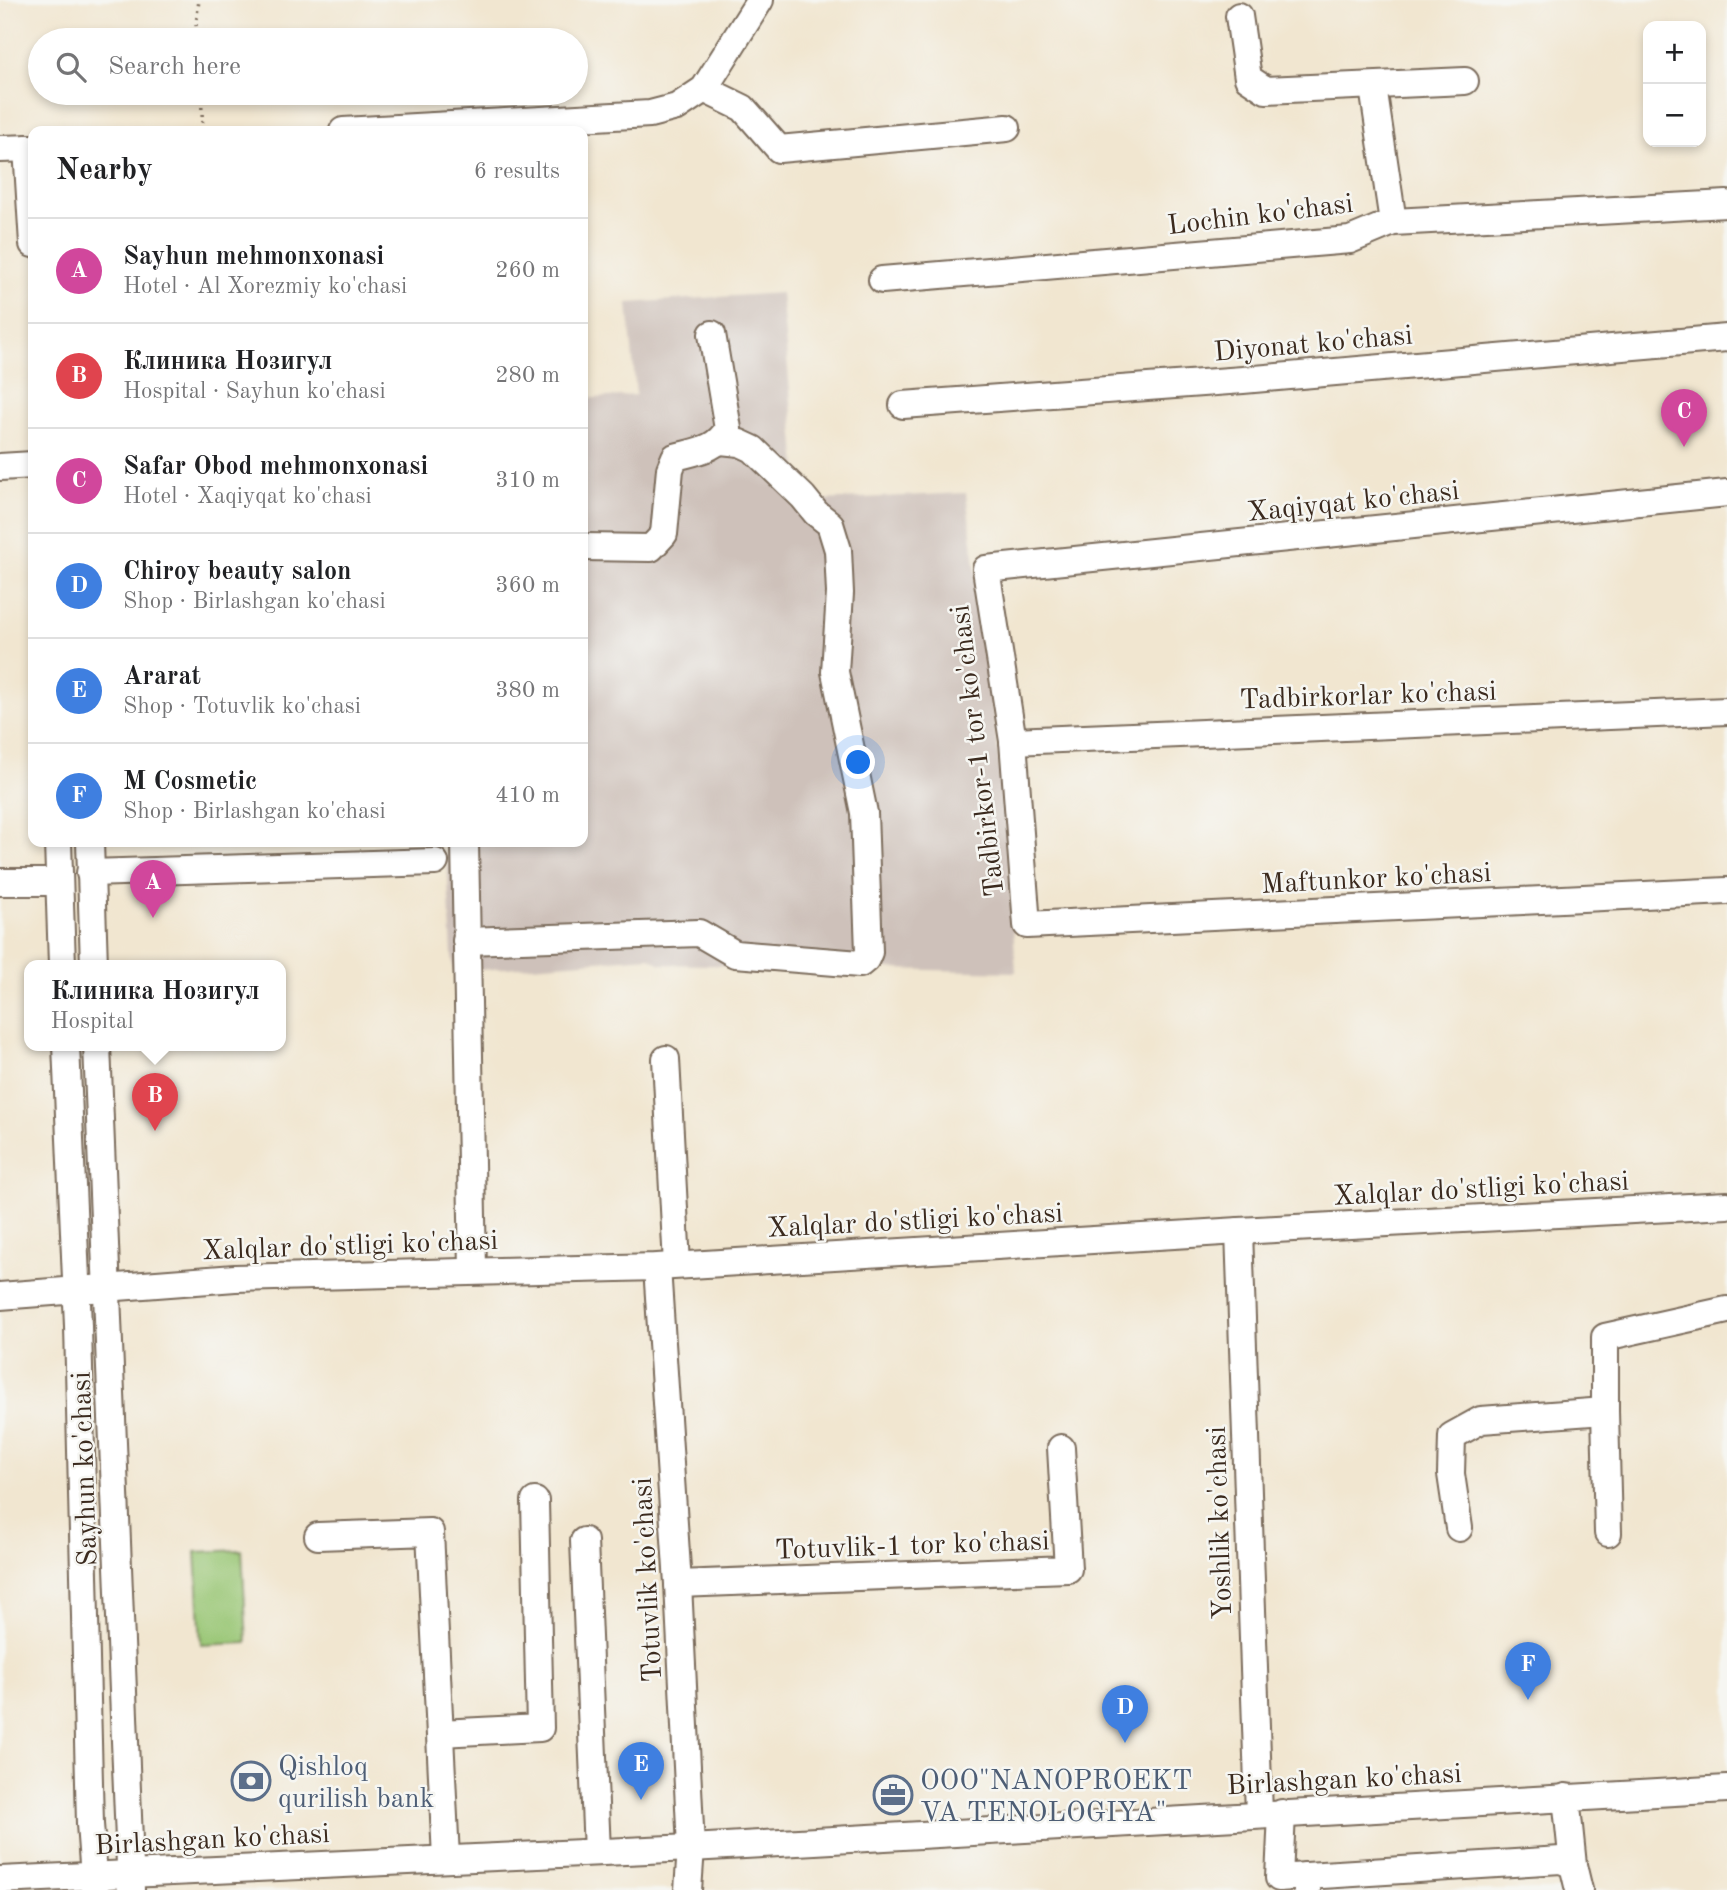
<!DOCTYPE html>
<meta charset="utf-8">
<style>
:root{--surface:#fff;--page:#f6f6f6;--text:#202124;--muted:#757577;--line:#e0e0e0;--accent:#7c3aed}
body{margin:0;font-family:"Old Standard TT",serif;background:var(--page);color:var(--text)}
.controls{position:absolute;right:21px;top:21px;display:grid;overflow:hidden;border-radius:14px;box-shadow:0 4px 10px #0003}
.controls button{width:63px;height:63px;display:grid;place-items:center;padding:0;border:0;border-bottom:2px solid var(--line);background:var(--surface);color:var(--text);font:35px sans-serif}
.you{position:absolute;left:859px;top:763px;width:24px;height:24px;margin:-18px;border:5px solid #fff;border-radius:50%;background:#1a73e8;box-shadow:0 0 0 10px #1a73e833}
.badge{display:grid;place-items:center;width:46px;height:46px;border-radius:50%;background:var(--accent);color:#fff;font-size:23px;font-weight:700}
.pin{position:absolute;translate:-50% -58px;filter:drop-shadow(0 2px 4px #0008)}
.pin::after{content:'';position:absolute;top:37px;width:24px;height:21px;background:inherit;clip-path:polygon(0 0,100% 0,50% 100%)}
.popup{position:absolute;left:24px;top:960px;width:262px;height:91px;box-sizing:border-box;display:grid;place-content:center;border-radius:14px;background:var(--surface);filter:drop-shadow(0 2px 5px #0005);font-size:23px;white-space:nowrap;color:var(--muted)}
.popup b{font-size:26px;color:var(--text)}
.popup::after{content:'';position:absolute;left:50%;top:100%;margin-left:-14px;border:14px solid transparent;border-top-color:var(--surface)}
.list{margin:0;padding:0;list-style:none}
h2{display:flex;justify-content:space-between;align-items:center;height:91px;margin:0;padding:0 28px;font-size:30px}
h2 small{font-size:23px;font-weight:400;color:var(--muted)}
.list li{display:grid;grid-template-columns:46px 1fr auto;gap:21px;align-items:center;box-sizing:border-box;height:105px;padding:0 28px;border-top:2px solid var(--line)}
.list b{display:block;font-size:26px;white-space:nowrap}
.list p{margin:0;font-size:23px;white-space:nowrap;color:var(--muted)}
.list em{font-size:23px;font-style:normal;color:var(--muted)}
.icon{flex:none;width:38px;height:38px;fill:none;stroke:currentColor;stroke-width:2;stroke-linecap:round;stroke-linejoin:round}
.map{position:relative;flex:none;width:1727px;height:1890px;overflow:hidden}
.search{position:absolute;background:var(--surface);box-shadow:0 4px 10px #0003;left:28px;top:28px;width:560px;height:77px;display:flex;align-items:center;gap:18px;box-sizing:border-box;padding:0 24px;border-radius:38px;color:var(--muted);font-size:26px}
.panel{position:absolute;background:var(--surface);box-shadow:0 4px 10px #0003;left:28px;top:126px;width:560px;height:721px;border-radius:14px}
.map>svg:first-child{display:block}
.industrial{fill:#cec1ba}
.green{fill:#99c675;stroke:#6a784a;stroke-width:2}
.lines{fill:none;stroke-linecap:round;stroke-linejoin:round}
.minor-casing{stroke:#7b6c5c;stroke-width:30}
.path{stroke:#7b6c5c;stroke-width:3.5;stroke-dasharray:2 5;stroke-linecap:butt}
.minor{stroke:#fff;stroke-width:26}
.labels{text-anchor:middle;stroke-width:5;stroke-linejoin:round;paint-order:stroke}
.street-label{font-size:28px;fill:#3b2a1e;stroke:#f6f6f2}
.service-label{font-size:28px;fill:#4e5e75;stroke:#f6f6f2;text-anchor:start}
</style>
<div class="map">
<svg width="1727" height="1890" viewBox="0 0 1727 1890">
<rect width="100%" height="100%" fill="#f6f6f2"/>
<filter id="ink" filterUnits="userSpaceOnUse"><feTurbulence type="fractalNoise" baseFrequency=".0143" numOctaves="2"/><feDisplacementMap in="SourceGraphic" scale="14" xChannelSelector="R" yChannelSelector="G"/><feConvolveMatrix kernelMatrix="1 2 1 2 8 2 1 2 1" color-interpolation-filters="sRGB"/></filter>
<filter id="wash" filterUnits="userSpaceOnUse"><feTurbulence type="fractalNoise" baseFrequency=".00686" numOctaves="4" result="noise"/><feDisplacementMap in="SourceGraphic" scale="28" xChannelSelector="R" yChannelSelector="G"/><feGaussianBlur stdDeviation="1.57" result="paint"/><feColorMatrix in="noise" values="0 0 0 0 0 0 0 0 0 0 0 0 0 0 0 0 0 1.4 0 .05"/><feComposite in="paint" operator="in"/></filter>
<g filter="url(#wash)">
<rect width="100%" height="100%" fill="#f1e6d0"/>
<path class="industrial" d="M781,293L800,501L966,493L1006,815L1016,972L661,964L649,957L453,972L446,842H583V399L636,395L628,303Z"/>
<path class="green" d="M242,1550L247,1643L201,1645L196,1552Z"/>
</g>
<g filter="url(#ink)">
<g class="lines">
<defs>
<g id="minor">
<path d="M1239,16L1248,78L1266,90L1465,81"/>
<path d="M1373,87L1393,222"/>
<path d="M704,89L743,108L779,149L1007,128"/>
<path d="M343,131L650,114L677,107L704,89L760,0"/>
<path d="M27,148L33,244"/>
<path d="M0,149L33,148"/>
<path d="M882,280L1350,240L1393,222L1727,204"/>
<path d="M903,405L1243,380L1727,338"/>
<path d="M0,467L33,465"/>
<path d="M1727,493L986,569L1013,741L1027,925L1727,891"/>
<path d="M583,547L651,548L664,534L670,469L675,457C697,451 716,450 728,429L712,334"/>
<path d="M1013,741L1727,711"/>
<path d="M58,842L62,965"/>
<path d="M90,842L94,965"/>
<path d="M465,842L473,1270"/>
<path d="M90,873L435,862"/>
<path d="M0,882H59"/>
<path d="M466,941L699,933L735,954L860,964L866,959L869,952L864,813L835,672L840,593L838,550L830,524L816,513L803,497L753,449L740,443L721,441"/>
<path d="M66,1045L78,1326L90,1824L95,1890"/>
<path d="M97,1045L131,1890"/>
<path d="M666,1059L677,1265"/>
<path d="M1239,1231L1259,1814"/>
<path d="M657,1267L678,1584L691,1848L688,1890"/>
<path d="M0,1296L235,1278L657,1267L1239,1231L1727,1205"/>
<path d="M1459,1528L1451,1474L1452,1436L1481,1420L1605,1411"/>
<path d="M1608,1533L1605,1411V1337L1727,1310"/>
<path d="M318,1536L430,1532L446,1858"/>
<path d="M584,1541L597,1852"/>
<path d="M678,1584L1068,1569L1061,1448"/>
<path d="M440,1733L540,1728L535,1501"/>
<path d="M1566,1797L1573,1865"/>
<path d="M1282,1813L1279,1878L1306,1876"/>
<path d="M0,1880L691,1848L1727,1789"/>
<path d="M1307,1890L1306,1876L1561,1860L1573,1865L1579,1890"/>
</g>
</defs>
<use href="#minor" class="minor-casing"/>
<g class="path">
<path d="M197,40L196,24L199,0"/>
<path d="M201,93L203,131"/>
</g>
<use href="#minor" class="minor"/>
</g>
</g>
<defs>
<symbol id="bank-ring" viewBox="-11 -11 22 22"><circle r="9.5" fill="#f6f6f2" stroke="#5c6f8a" stroke-width="1.5"/><path d="M-6-4H6V4H-6ZM0-2.3a2.3 2.3 0 1 0 0 4.6a2.3 2.3 0 1 0 0-4.6Z" fill="#5c6f8a"/></symbol>
<symbol id="office-ring" viewBox="-11 -11 22 22"><circle r="9.5" fill="#f6f6f2" stroke="#5c6f8a" stroke-width="1.5"/><path d="M-6-3h4V-5.5h4V-3h4V5H-6ZM-1-4.5V-3h2v-1.5ZM-6 0V1H6V0Z" fill="#5c6f8a"/></symbol>
</defs>
<g fill-rule="evenodd">
<use href="#bank-ring" x="229" y="1759" width="44" height="44"/>
<use href="#office-ring" x="871" y="1773" width="44" height="44"/>
</g>
<g class="labels">
<g class="street-label">
<text transform="translate(1260 213) rotate(-7)" y="10">Lochin ko'chasi</text>
<text transform="translate(1313 342) rotate(-5)" y="10">Diyonat ko'chasi</text>
<text transform="translate(1353 500) rotate(-6)" y="10">Xaqiyqat ko'chasi</text>
<text transform="translate(1368 694) rotate(-2)" y="10">Tadbirkorlar ko'chasi</text>
<text transform="translate(976 751) rotate(-97)" y="10">Tadbirkor-1 tor ko'chasi</text>
<text transform="translate(1376 877) rotate(-3)" y="10">Maftunkor ko'chasi</text>
<text transform="translate(1481 1187) rotate(-3)" y="10">Xalqlar do'stligi ko'chasi</text>
<text transform="translate(915 1219) rotate(-3)" y="10">Xalqlar do'stligi ko'chasi</text>
<text transform="translate(350 1244) rotate(-2)" y="10">Xalqlar do'stligi ko'chasi</text>
<text transform="translate(83 1469) rotate(-92)" y="10">Sayhun ko'chasi</text>
<text transform="translate(1218 1523) rotate(-92)" y="10">Yoshlik ko'chasi</text>
<text transform="translate(912 1544) rotate(-2)" y="10">Totuvlik-1 tor ko'chasi</text>
<text transform="translate(646 1580) rotate(-93)" y="10">Totuvlik ko'chasi</text>
<text transform="translate(1344 1778) rotate(-3)" y="10">Birlashgan ko'chasi</text>
<text transform="translate(212 1838) rotate(-3)" y="10">Birlashgan ko'chasi</text>
</g>
<g class="service-label">
<text x="278" y="1775">Qishloq<tspan x="278" dy="32">qurilish bank</tspan></text>
<text x="920" y="1789">ООО"NANOPROEKT<tspan x="920" dy="32">VA TENOLOGIYA"</tspan></text>
</g>
</g>
</svg>
<div class="controls">
<button>+</button>
<button>−</button>
</div>
<div class="you"></div>
<div class="pin badge" style="left:153px;top:918px;background:#d1479c">A</div>
<div class="pin badge" style="left:155px;top:1131px;background:#e0444e">B</div>
<div class="popup"><b>Клиника Нозигул</b>Hospital</div>
<div class="pin badge" style="left:1684px;top:447px;background:#d1479c">C</div>
<div class="pin badge" style="left:1125px;top:1743px;background:#3f7fe0">D</div>
<div class="pin badge" style="left:641px;top:1800px;background:#3f7fe0">E</div>
<div class="pin badge" style="left:1528px;top:1700px;background:#3f7fe0">F</div>
<div class="search"><svg class="icon" aria-label="search" viewBox="0 0 24 24"><circle cx="10" cy="10" r="6"/><path d="M15 15l6 6"/></svg>Search here</div>
<section class="panel">
<h2>Nearby<small>6 results</small></h2>
<ul class="list">
<li><span class="badge" style="background:#d1479c">A</span><div><b>Sayhun mehmonxonasi</b><p>Hotel · Al Xorezmiy ko'chasi</p></div><em>260 m</em></li>
<li><span class="badge" style="background:#e0444e">B</span><div><b>Клиника Нозигул</b><p>Hospital · Sayhun ko'chasi</p></div><em>280 m</em></li>
<li><span class="badge" style="background:#d1479c">C</span><div><b>Safar Obod mehmonxonasi</b><p>Hotel · Xaqiyqat ko'chasi</p></div><em>310 m</em></li>
<li><span class="badge" style="background:#3f7fe0">D</span><div><b>Chiroy beauty salon</b><p>Shop · Birlashgan ko'chasi</p></div><em>360 m</em></li>
<li><span class="badge" style="background:#3f7fe0">E</span><div><b>Ararat</b><p>Shop · Totuvlik ko'chasi</p></div><em>380 m</em></li>
<li><span class="badge" style="background:#3f7fe0">F</span><div><b>M Cosmetic</b><p>Shop · Birlashgan ko'chasi</p></div><em>410 m</em></li>
</ul>
</section>
</div>
